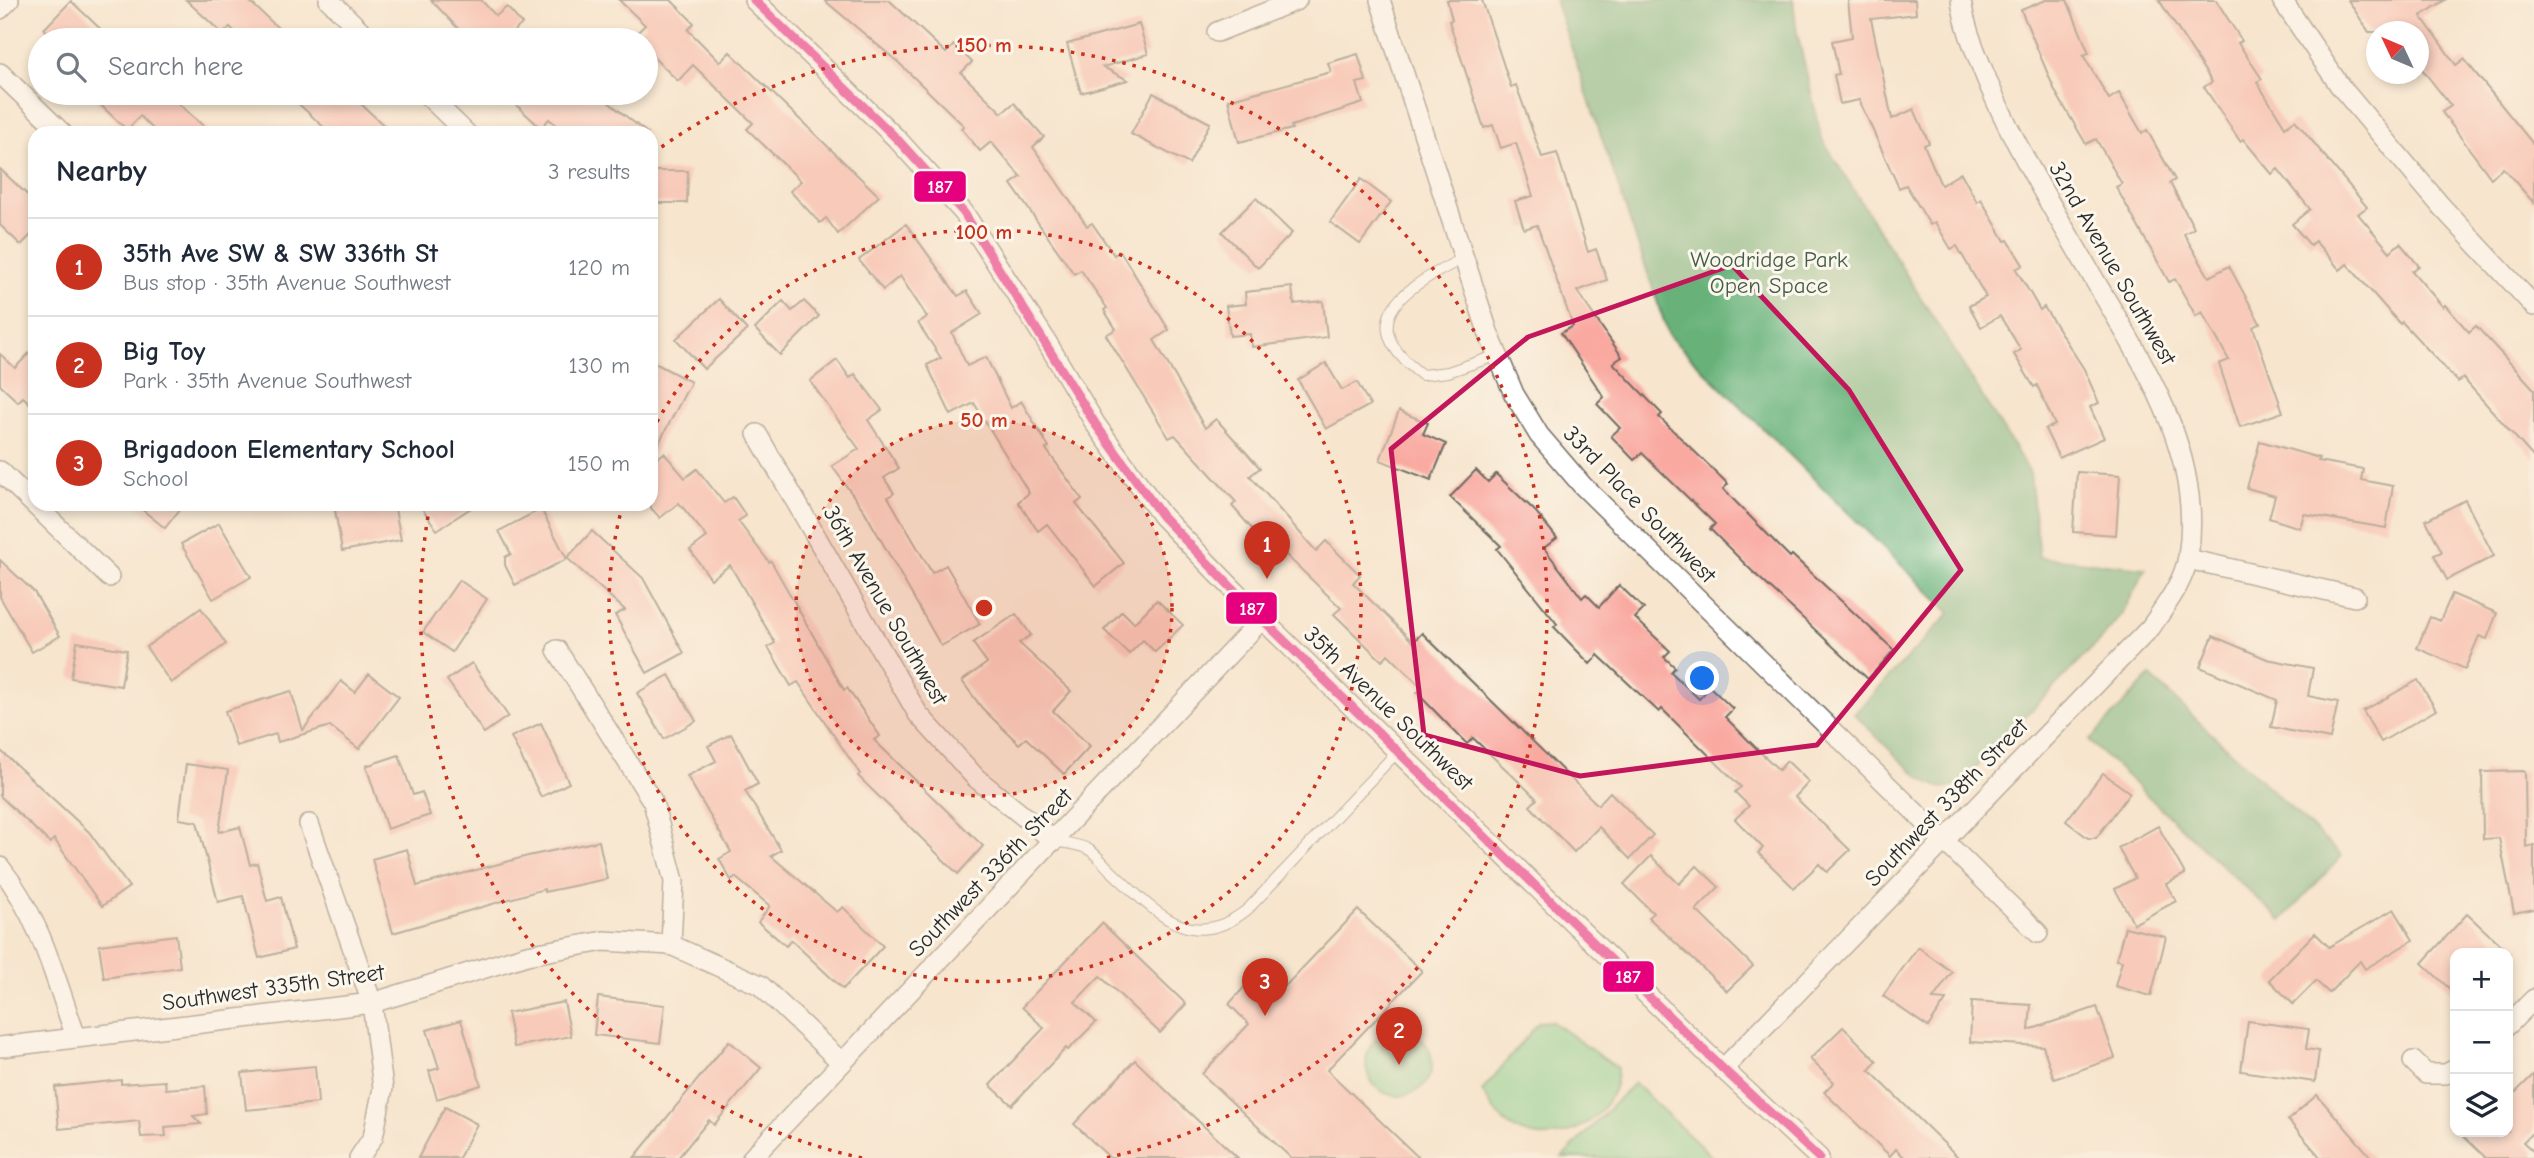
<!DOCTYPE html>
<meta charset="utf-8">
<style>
:root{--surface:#fff;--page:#f6f6f7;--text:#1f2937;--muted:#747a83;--line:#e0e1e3;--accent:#c8321e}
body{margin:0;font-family:"Comic Neue",sans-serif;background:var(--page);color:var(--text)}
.controls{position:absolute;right:21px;bottom:21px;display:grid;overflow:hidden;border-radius:14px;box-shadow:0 4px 10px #0003}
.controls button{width:63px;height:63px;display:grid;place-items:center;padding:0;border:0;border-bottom:2px solid var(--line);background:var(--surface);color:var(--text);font:35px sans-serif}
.compass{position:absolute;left:2366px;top:21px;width:63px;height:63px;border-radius:50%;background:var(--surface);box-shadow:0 4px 10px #0003;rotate:314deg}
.you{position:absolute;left:1703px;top:679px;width:24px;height:24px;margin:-18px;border:5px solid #fff;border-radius:50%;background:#1a73e8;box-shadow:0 0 0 10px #1a73e833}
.badge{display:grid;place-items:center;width:46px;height:46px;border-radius:50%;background:var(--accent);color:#fff;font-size:23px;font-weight:700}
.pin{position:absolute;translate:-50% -58px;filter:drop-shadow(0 2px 4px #0008)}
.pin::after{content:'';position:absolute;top:37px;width:24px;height:21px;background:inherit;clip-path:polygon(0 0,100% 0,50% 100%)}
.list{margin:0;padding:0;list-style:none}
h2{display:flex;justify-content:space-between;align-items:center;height:91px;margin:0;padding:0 28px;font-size:30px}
h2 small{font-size:23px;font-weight:400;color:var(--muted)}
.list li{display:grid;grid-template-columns:46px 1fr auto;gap:21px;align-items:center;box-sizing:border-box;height:98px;padding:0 28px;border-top:2px solid var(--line)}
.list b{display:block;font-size:26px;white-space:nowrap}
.list p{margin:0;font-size:23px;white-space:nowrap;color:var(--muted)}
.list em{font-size:23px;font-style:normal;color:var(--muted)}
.icon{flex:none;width:38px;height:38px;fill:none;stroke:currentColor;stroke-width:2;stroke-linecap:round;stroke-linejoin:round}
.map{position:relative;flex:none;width:2534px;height:1158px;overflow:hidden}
.search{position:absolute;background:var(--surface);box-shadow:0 4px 10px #0003;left:28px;top:28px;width:630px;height:77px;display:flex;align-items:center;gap:18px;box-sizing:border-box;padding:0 24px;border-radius:38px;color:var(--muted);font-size:26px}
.panel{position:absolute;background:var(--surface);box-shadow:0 4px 10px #0003;left:28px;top:126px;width:630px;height:385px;border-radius:21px}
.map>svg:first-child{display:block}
.green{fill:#80d090;stroke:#567e5e;stroke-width:2}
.forest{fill:#68b27a;stroke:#4a6e52;stroke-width:2}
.building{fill:#f9a9a0}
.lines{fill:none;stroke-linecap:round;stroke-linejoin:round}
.lane-casing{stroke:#726c64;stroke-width:12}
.street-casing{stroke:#726c64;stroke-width:22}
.lane{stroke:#fff;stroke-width:10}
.street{stroke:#fff;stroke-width:19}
.bus-1-casing{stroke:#fbf7ec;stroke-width:14}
.bus-1{stroke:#e5007d;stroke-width:9}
.marked{fill:none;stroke:#c2185b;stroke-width:5;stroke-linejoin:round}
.ring{fill:none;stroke:#c8321e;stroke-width:3.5;stroke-dasharray:3.5 7}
.labels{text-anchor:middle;stroke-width:6;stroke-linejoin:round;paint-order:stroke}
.park-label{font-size:23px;fill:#445d49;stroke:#fbf7ec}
.street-label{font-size:23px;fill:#2b2b2b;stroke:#fbf7ec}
.centre{fill:#c8321e;stroke:#fbf7ec;stroke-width:3.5}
.ring-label{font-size:21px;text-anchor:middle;font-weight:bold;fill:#c8321e;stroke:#fbf7ec;stroke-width:6;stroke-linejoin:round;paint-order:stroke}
.line-badge{stroke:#fbf7ec;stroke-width:2.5}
.badge-label{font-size:19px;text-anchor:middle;font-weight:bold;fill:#fff}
</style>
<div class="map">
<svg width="2534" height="1158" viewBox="0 0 2534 1158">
<rect width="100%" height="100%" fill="#fbf7ec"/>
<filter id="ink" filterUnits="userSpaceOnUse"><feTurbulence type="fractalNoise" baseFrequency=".0143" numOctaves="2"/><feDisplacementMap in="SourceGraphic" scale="14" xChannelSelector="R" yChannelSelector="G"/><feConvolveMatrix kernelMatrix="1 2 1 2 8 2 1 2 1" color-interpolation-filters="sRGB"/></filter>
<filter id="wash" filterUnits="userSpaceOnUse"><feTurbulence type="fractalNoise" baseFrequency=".00686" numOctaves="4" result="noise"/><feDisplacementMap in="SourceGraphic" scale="28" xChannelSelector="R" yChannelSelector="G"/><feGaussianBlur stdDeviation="1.57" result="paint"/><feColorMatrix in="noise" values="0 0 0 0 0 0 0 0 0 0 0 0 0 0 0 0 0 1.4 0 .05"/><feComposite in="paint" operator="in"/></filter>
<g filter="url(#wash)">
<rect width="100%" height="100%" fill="#f7e5ce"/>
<g class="green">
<path d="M1551,1021L1617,1068C1618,1121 1548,1158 1505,1122C1495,1114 1489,1101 1482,1091L1539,1022Z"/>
<circle cx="1399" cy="1063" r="33"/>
<path d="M1634,1083L1713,1158H1562Z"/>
</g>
<g class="forest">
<path d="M1555,0H1793L1797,32L1822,139L2030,473L2039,557L2146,568L2122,614L2102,638L1966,777C1959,783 1951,790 1942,788C1915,782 1875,733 1854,714L1950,613L1669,336Z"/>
<path d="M2150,676L2342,856L2281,921L2089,741Z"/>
</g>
<g id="blocks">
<g class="building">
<path d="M186,0H248L291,40H244L230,27L223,34Z"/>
<path d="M431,0H481L496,16L507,7L522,24L504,40H469Z"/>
<path d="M619,0H671L694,23L688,30L720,62L730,52L879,196L838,234L826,218L820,223L790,191L801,181L747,129L753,123L693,65L678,81L646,50V40L633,37L645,25Z"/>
<path d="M824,0H889L946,53L954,45L972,62L961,73L1002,113L1014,103L1044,137L1033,147L1087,226L1092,223L1114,255L1120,251L1169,330L1154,340L1205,428L1216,419L1260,468L1250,476L1316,551L1326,541L1360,575L1353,583L1413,642L1422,633L1598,805L1610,792L1653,835L1630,859L1599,827L1574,852L1530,806L1537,799L1473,738L1467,744L1417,693L1422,688L1388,654L1382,661L1334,614L1341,608L1281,550L1275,555L1232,506L1236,502L1175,435L1169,438L1106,335L1116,329L1104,310L1107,308L1081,270L1074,274L1011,184L1021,177L991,142L980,151L961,128L964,126L899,63Z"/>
<path d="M1447,0H1482L1511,87L1516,85L1542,157L1557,153L1588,252L1596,249L1607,280L1577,291L1622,357L1613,363L1662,414L1659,417L1728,484L1723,489L1790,557L1792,555L1894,650L1868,679L1752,571L1710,529L1715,524L1642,453L1634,460L1611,436L1620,428L1597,404L1604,397L1561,333L1573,326L1537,225L1524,229L1515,201L1533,196L1516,143L1501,148L1493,125L1484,128L1449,21L1452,20Z"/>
<path d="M1848,0H1915L1916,14L1871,19L1892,119L1914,109L1929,143L1924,145L1941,185L1961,173L1977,202L1981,199L2005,241L2008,240L2023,265L2016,269L2040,310L2044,307L2084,369L2099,403L2090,407L2104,438L2059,458L2045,429L2055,425L2037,385L2034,387L2014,354L2021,350L2000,316L1981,327L1969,306L1986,297L1957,246L1951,249L1935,222L1930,225L1906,185L1899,188L1859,100L1840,104L1834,75L1839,74L1832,41L1852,37Z"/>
<path d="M2046,0H2067L2089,53L2083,55L2109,99L2119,93L2142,133L2147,130L2175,180L2170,183L2194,228L2184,234L2209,277L2229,266L2260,323L2253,327L2283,412L2240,427L2219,364L2229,360L2202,312L2196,316L2175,279L2169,282L2116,187L2122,184L2096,139L2086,144L2055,91L2021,10Z"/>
<path d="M2159,0H2216L2242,41L2238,43L2262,79L2257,82L2285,127L2295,120L2367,207L2358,214L2390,252L2400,243L2419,266L2412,271L2443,307L2445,305L2469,332L2476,326L2534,389V458L2463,378L2458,382L2402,322L2400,324L2347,264L2340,270L2315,241L2310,245L2292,224L2310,209L2278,169L2272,174L2243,139L2240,141L2204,87L2212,82Z"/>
<path d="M2348,0H2445L2421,16L2456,65L2464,59L2534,145V203L2503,168L2491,178L2442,112L2451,106L2418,64V32H2369Z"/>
<path d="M71,1L112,40H56L44,29Z"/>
<path d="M1139,24L1148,54L1103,67L1128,80L1081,93L1067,44Z"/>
<path d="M1358,54L1366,81L1357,83L1363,103L1291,126L1292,129L1239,142L1228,100L1331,72L1328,63Z"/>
<path d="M88,93H167L211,133H157L140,116L127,130Z"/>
<path d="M287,93H371L361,104L392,133H330Z"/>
<path d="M503,93H597L647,133H566L549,119L541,128Z"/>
<path d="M1153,93L1210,123L1189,164L1131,134Z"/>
<path d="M0,169L35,202V231L21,245L0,225Z"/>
<path d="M651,171H688L687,203H651Z"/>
<path d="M1361,179L1391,202L1360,244L1330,222Z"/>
<path d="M1256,198L1292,233L1258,268L1222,232Z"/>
<path d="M906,224L958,296L967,291L982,314L952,333L967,366L986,357L1011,408L1021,401L1049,447L1046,449L1082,499L1076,504L1124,563L1096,586L1047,524L1038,531L1018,502L1029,493L974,403L951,415L927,365L941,358L918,323L927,317L900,276L883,290L859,260Z"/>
<path d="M1292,287L1294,304L1323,301L1327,337L1252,347L1250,334L1230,336L1226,306L1246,304L1245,292Z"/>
<path d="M719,299L747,330L704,369L676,339Z"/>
<path d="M783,301L792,311L804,301L819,316L780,355L755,329Z"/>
<path d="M35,347V408L23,397L18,402L0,385V354L15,368Z"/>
<path d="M837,360L850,378L855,374L882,410L868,420L899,468L884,478L894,493L888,497L932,573L946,565L980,624L941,646L865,512L832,466L859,449L810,381Z"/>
<path d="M651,361L691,382L651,458Z"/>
<path d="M1326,363L1342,390L1357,382L1370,405L1326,429L1298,380Z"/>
<path d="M1399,411L1428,423L1423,434L1446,444L1431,480L1380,460Z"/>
<path d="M2260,441L2319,458L2318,461L2363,469L2361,480L2393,486L2386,528L2304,514L2300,528L2269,518L2275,496L2247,488Z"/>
<path d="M664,453L685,478L697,469L724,503L733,497L746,516L738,521L769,562L771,561L844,690L847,688L880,736L874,740L983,846L958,874L858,776L860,774L798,682L791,686L768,647L775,643L730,565L711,579L690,550L707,537L679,503L660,518L651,508V464Z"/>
<path d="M1476,470L1488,482L1496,474L1536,512L1557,538L1544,548L1582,598L1586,594L1599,607L1619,585L1644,609L1635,618L1670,651L1664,657L1675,667L1671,672L1699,699L1710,687L1733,709L1725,717L1759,751L1779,770L1787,761L1809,782L1795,797L1850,850L1827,872L1819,864L1794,888L1758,853L1763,848L1735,819L1749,806L1735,792L1741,787L1662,709L1659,712L1598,655L1590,664L1554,627L1557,624L1497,549L1501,546L1450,497Z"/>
<path d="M2077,472L2120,475L2116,535L2073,532Z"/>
<path d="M2465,500L2494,556L2447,580L2434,555L2442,552L2426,520Z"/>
<path d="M135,504H184L165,528Z"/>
<path d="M334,504H394L401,540L342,551Z"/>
<path d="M419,504H477L437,530Z"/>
<path d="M541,509L567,559L515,585L505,565V557L511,554L499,531Z"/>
<path d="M219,523L251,577L213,599L181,544Z"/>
<path d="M592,531L643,578L684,653L647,673L615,615L625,610L567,558Z"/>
<path d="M0,560L34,592L60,636L32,652L0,597Z"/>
<path d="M459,580L487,599L452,652L423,632Z"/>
<path d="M2452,594L2497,613L2487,639L2479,636L2465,669L2417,648L2430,617L2440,621Z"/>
<path d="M1157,600L1183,625L1155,652L1143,640L1129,654L1104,630L1122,611L1134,623Z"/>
<path d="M201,608L226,644L171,683L146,647Z"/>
<path d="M1016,614L1031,635L1019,643L1071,691L1053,711L1090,746L1064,774L1026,738L1019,744L982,708L962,681L987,663L973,643Z"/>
<path d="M2213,636L2267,659L2313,668L2308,696L2338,702L2330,739L2271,727L2277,700L2200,667Z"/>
<path d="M77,642L127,650L121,686L71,678Z"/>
<path d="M472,663L508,716L484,733L447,680Z"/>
<path d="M369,674L399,697L359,749L330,726L278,742L276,734L236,746L225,711L291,691L303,730L341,681L355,692Z"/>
<path d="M669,675L696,721L664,739L637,693Z"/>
<path d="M2418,680L2436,710L2381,742L2363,711Z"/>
<path d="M541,723L569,783L541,797L511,737Z"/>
<path d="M731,734L758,784L745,791L781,850L771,856L837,912L843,907L883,946L843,989L791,940L786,946L758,922L770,906L735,877L731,880L719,859L731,852L687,776L716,761L708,746Z"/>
<path d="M0,750L89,832L129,887L102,906L54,839L50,843L0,796Z"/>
<path d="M399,755L413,795L422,792L430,815L387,829L366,766Z"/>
<path d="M186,764L228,770L219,832L240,827L250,865L257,863L267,901L281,897L294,949L259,958L243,896L218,902L197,822L179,819Z"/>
<path d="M2525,771L2526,847L2534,845V909L2514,913L2499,838L2483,839L2482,772Z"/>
<path d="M2103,773L2130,793L2096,838H2088L2066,821Z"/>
<path d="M2158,826L2185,874L2166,884L2176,901L2134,924L2115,889L2135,878L2118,848Z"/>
<path d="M599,841L607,879L544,892V889L393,933L372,859L407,849L417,886L528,856Z"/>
<path d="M1651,856L1679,884L1697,866L1719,887L1696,910L1753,966L1727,991L1648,917L1653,913L1624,884Z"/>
<path d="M2394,909L2413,940L2365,969L2360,961L2329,993L2316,981L2293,1004L2269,980L2315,933L2329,947Z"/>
<path d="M1358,910L1422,971L1327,1070L1419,1158H1291L1202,1074L1249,1024L1229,1004L1248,983L1269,1003Z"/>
<path d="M2467,914L2509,953H2455V994L2422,963Z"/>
<path d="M1102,923L1186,1004L1160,1033L1100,976L1075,1002L1096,1022L1068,1050L1066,1048L1012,1105L990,1085L1044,1028L1022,1007Z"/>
<path d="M2125,927L2166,937L2151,996L2115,986L2122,961L2116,960Z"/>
<path d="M176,935L180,967L104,978L99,945Z"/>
<path d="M1918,947L1952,972L1933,999L1946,1000L1928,1027L1883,996Z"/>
<path d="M598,997L665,1005L660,1043L594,1035Z"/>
<path d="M1972,1001L2031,1005L2029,1030L2097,1007L2115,1058L2054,1079L2043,1046L1970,1042Z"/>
<path d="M564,1002L571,1036L514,1047L507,1013Z"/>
<path d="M461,1020L481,1085L437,1099L429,1071L439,1068L427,1030Z"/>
<path d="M2248,1021L2309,1029L2306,1049L2319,1051L2315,1082L2241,1071Z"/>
<path d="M1843,1027L1877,1061L1869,1070L1959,1158H1905L1896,1149L1890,1156L1824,1092L1834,1082L1810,1059Z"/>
<path d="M729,1041L761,1068L714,1125L709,1120L678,1158H634Z"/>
<path d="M1135,1060L1180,1104L1238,1158H1110L1074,1124Z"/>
<path d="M315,1066L318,1103L246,1110L242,1073Z"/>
<path d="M2534,1074V1131L2523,1142L2534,1152V1158H2486L2459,1132H2508V1100Z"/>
<path d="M121,1080V1084L165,1081L166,1089L205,1086L207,1114L193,1116L201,1124L165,1127L166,1136L141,1137L139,1121L59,1129L55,1087Z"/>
<path d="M2317,1095L2372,1158H2321L2288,1120Z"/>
<path d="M445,1107L477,1124L459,1158H418Z"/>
</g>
</g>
</g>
<g filter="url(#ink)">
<use href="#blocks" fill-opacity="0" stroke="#726c64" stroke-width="2"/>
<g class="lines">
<defs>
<g id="lane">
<path d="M1464,258C1410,285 1347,319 1422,375L1448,372L1498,355"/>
<path d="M1054,841C1064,843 1076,844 1086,848C1095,852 1103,863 1110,870C1154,910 1190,956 1248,909L1398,751"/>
</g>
<g id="street">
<path d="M329,0L370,40"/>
<path d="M754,0L897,139L964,213L1045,339L1096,425L1162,516L1262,619L1723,1069L1819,1158"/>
<path d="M1380,0L1488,332L1514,394L1539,435L1582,485L2038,933"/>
<path d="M2282,0L2340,86L2441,206L2534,306"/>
<path d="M0,9L9,0"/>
<path d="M1217,32L1297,0"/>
<path d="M0,73L62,133"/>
<path d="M425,93L466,133"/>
<path d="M757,434L918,714L976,778L1054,841"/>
<path d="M0,471L109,577"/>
<path d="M2188,559L2355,597"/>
<path d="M557,650L653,802L674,881L671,945"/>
<path d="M309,824L372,1003L383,1088L373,1137L359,1158"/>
<path d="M0,867C40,917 55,978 76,1037"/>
<path d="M2508,1025L2534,999"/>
<path d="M0,1047L372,1003L527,955L604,941L671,945L760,985L841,1062"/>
<path d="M2413,1061L2426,1074H2446L2455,1069"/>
<path d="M1723,1069L2151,627C2165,606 2184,582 2188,557C2204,456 2146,368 2098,286C2060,220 2019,155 1989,85C1978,57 1965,30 1961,0"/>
<path d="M752,1158L1262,619"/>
</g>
</defs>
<use href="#lane" class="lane-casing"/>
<use href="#street" class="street-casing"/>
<use href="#lane" class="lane"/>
<use href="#street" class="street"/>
<defs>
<path id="bus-1" d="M754,0L897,139L964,213L1096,425L1162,516L1262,619L1723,1069L1819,1158"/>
</defs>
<use href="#bus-1" class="bus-1-casing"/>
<use href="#bus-1" class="bus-1"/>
</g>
</g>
<path d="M0 0H2534V1158H0ZM1732,265L1849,390L1961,570L1817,745L1580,776L1424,735L1391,449L1528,337Z" fill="#f7e5ce" fill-opacity=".55" fill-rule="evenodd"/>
<path class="marked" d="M1732,265L1849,390L1961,570L1817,745L1580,776L1424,735L1391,449L1528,337Z"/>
<circle cx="984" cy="608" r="188" fill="#c8321e" fill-opacity=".12"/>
<g class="ring">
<circle cx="984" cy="608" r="188"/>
<path d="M652 431A376 376 0 1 1 623 504"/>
<path d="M862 1158A563 563 0 0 1 430 505M653 153A563 563 0 1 1 1106 1158"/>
</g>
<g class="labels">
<g class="park-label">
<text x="1769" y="267">Woodridge Park<tspan x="1769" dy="26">Open Space</tspan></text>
</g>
<g class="street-label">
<text transform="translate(2113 263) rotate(60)" y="8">32nd Avenue Southwest</text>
<text transform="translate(1640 504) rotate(46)" y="8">33rd Place Southwest</text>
<text transform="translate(886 605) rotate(60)" y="8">36th Avenue Southwest</text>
<text transform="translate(1389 708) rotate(44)" y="8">35th Avenue Southwest</text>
<text transform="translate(1946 802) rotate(-46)" y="8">Southwest 338th Street</text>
<text transform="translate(990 872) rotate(-46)" y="8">Southwest 336th Street</text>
<text transform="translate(273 987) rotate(-8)" y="8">Southwest 335th Street</text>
</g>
</g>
<circle cx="984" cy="608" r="10" class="centre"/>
<g class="ring-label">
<text x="984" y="52">150 m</text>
<text x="984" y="239">100 m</text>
<text x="984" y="427">50 m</text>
</g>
<g class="line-badge">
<rect x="913" y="170" width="54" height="33" rx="7" fill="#e5007d"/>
<rect x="1225" y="591" width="53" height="34" rx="7" fill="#e5007d"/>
<rect x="1602" y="960" width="53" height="33" rx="7" fill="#e5007d"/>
</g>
<g class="badge-label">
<text x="940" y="193">187</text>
<text x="1252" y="615">187</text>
<text x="1628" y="983">187</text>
</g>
</svg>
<div class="controls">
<button>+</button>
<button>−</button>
<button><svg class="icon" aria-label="layers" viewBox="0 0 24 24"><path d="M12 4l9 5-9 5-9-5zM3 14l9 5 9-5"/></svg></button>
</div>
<svg class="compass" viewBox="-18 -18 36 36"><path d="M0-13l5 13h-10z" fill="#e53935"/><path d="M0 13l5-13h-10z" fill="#747a83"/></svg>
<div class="you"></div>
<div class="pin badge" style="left:1267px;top:579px">1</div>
<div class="pin badge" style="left:1399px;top:1065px">2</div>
<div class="pin badge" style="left:1265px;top:1016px">3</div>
<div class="search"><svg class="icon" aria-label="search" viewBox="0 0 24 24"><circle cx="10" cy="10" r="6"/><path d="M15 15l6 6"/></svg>Search here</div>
<section class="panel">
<h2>Nearby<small>3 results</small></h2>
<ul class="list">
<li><span class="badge">1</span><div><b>35th Ave SW &amp; SW 336th St</b><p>Bus stop · 35th Avenue Southwest</p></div><em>120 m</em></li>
<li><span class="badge">2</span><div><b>Big Toy</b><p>Park · 35th Avenue Southwest</p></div><em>130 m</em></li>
<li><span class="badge">3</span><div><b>Brigadoon Elementary School</b><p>School</p></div><em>150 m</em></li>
</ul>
</section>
</div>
